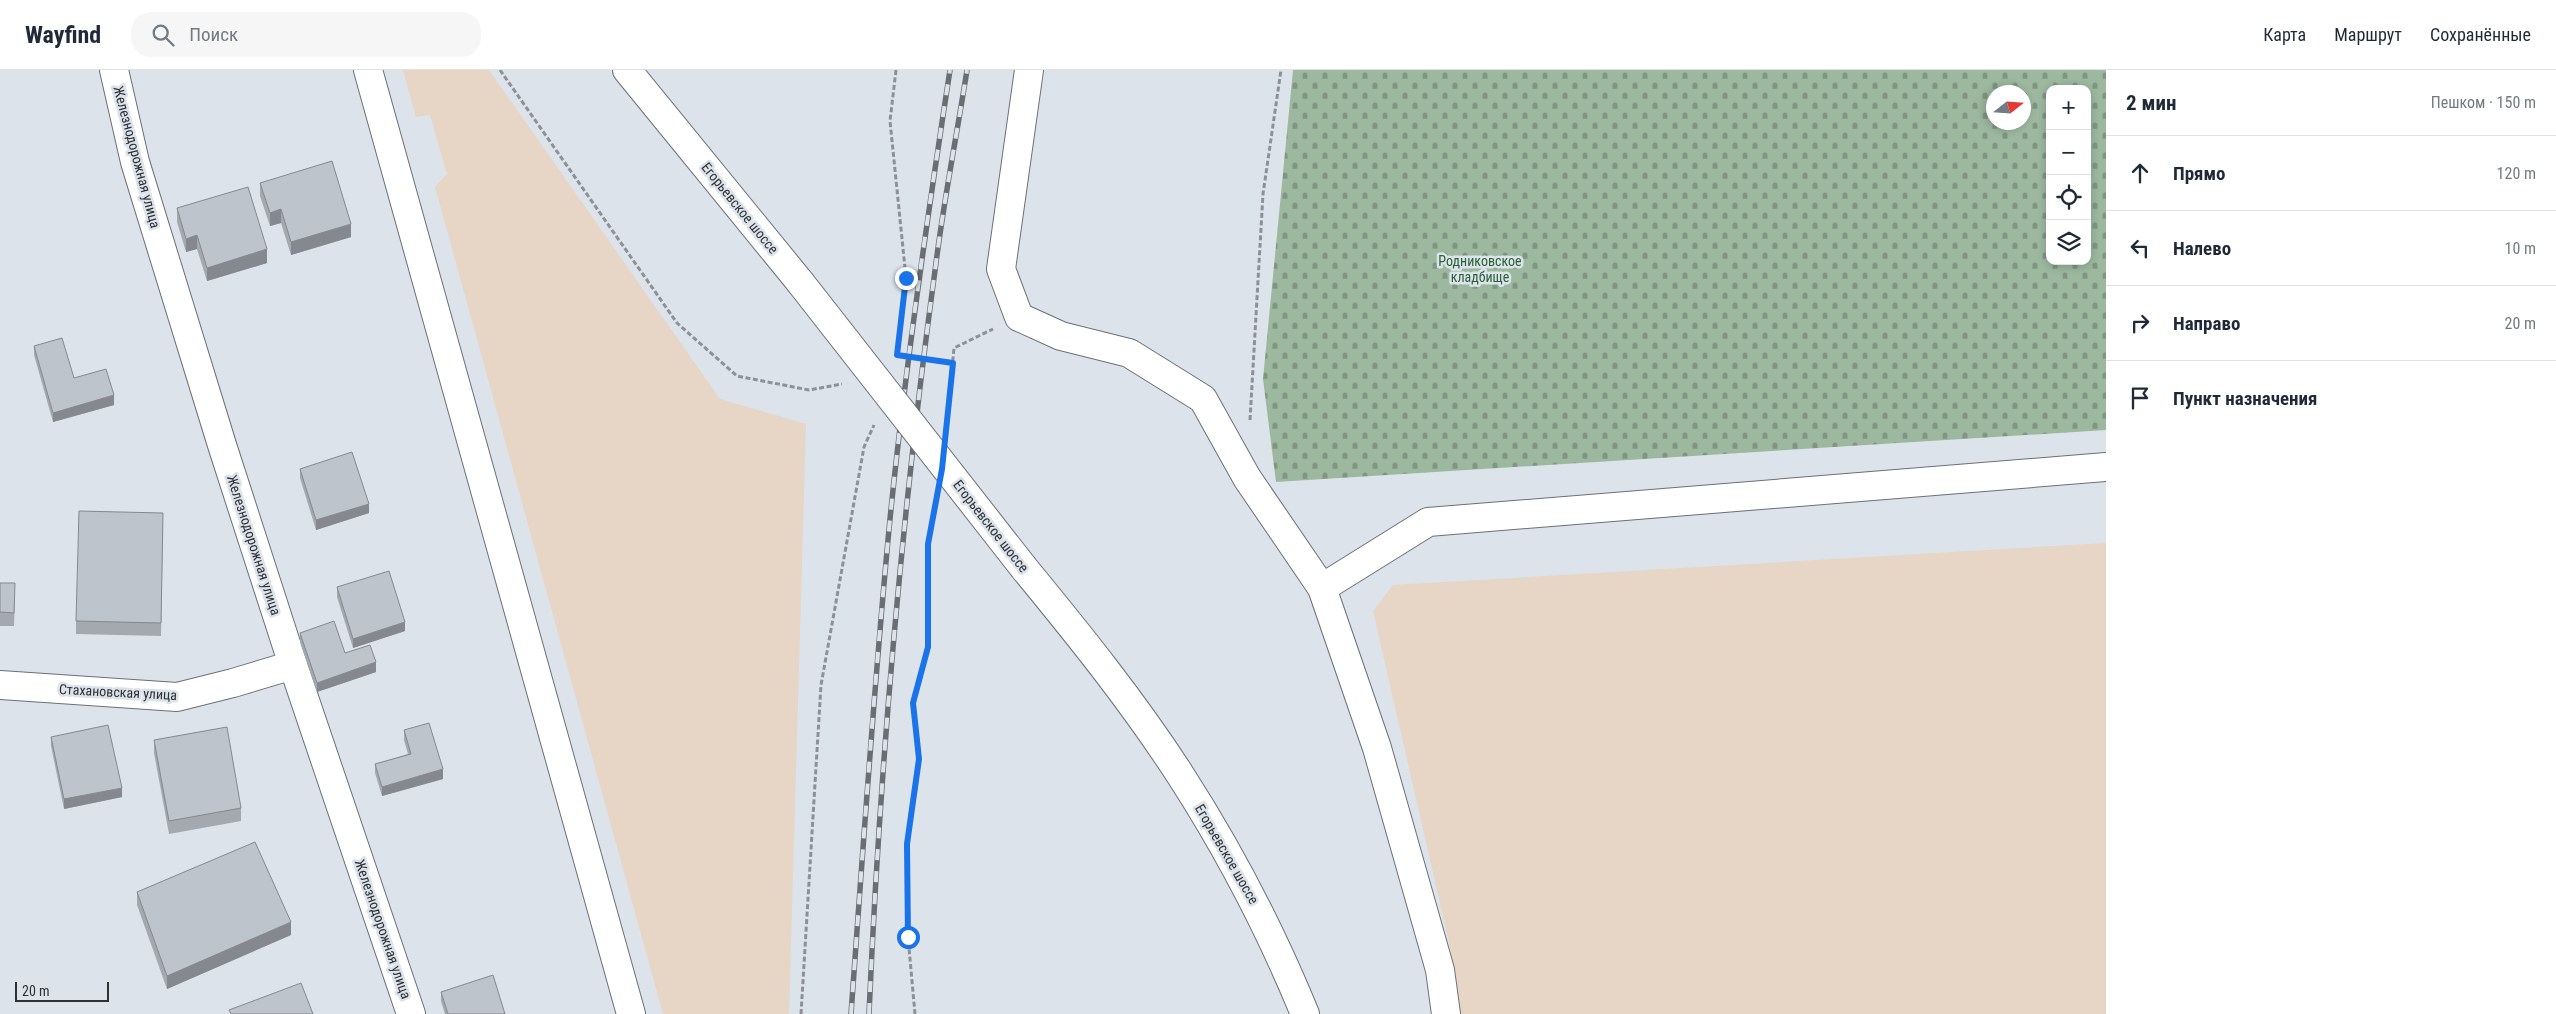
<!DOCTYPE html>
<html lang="ru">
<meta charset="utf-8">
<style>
:root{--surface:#fff;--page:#f6f6f7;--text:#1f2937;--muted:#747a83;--line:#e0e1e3}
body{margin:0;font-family:"Roboto Condensed",sans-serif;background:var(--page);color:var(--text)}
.controls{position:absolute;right:15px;top:15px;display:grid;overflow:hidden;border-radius:10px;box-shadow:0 2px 8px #0003}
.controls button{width:45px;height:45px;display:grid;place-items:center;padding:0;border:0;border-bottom:1px solid var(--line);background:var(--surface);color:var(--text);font:25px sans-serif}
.compass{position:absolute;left:1986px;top:15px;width:45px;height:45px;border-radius:50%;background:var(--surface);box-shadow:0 2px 8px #0003;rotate:73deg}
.scale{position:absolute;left:15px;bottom:12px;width:94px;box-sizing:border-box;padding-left:5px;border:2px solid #2e3033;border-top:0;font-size:14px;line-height:18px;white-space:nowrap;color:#2e3033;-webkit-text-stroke:4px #dce3eb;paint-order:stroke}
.stop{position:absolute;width:15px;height:15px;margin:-11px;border:4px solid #1a73e8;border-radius:50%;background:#fff}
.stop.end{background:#1a73e8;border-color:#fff;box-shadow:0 1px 5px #0008}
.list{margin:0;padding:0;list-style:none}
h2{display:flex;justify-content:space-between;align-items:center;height:65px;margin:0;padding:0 20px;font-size:21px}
h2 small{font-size:16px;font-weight:400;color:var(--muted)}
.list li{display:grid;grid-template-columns:32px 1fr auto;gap:15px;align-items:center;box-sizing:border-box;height:75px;padding:0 20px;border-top:1px solid var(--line)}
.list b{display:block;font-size:19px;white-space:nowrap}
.list em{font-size:16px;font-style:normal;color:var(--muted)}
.icon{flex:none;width:28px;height:28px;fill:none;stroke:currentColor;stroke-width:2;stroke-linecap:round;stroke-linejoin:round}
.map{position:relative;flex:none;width:2106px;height:944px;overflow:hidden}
header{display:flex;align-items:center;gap:30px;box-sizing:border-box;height:70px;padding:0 25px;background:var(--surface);border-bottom:1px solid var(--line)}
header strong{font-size:24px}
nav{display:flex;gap:28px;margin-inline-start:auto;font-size:18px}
.search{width:350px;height:45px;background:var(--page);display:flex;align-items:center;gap:12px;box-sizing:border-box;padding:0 18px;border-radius:20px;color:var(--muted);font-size:19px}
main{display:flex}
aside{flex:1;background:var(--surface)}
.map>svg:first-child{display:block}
.industrial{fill:#e7d5c5}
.cemetery{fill:url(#cemetery-stones);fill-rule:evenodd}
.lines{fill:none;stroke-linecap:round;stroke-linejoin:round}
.minor-casing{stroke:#6b7078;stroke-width:30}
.secondary-casing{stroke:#6b7078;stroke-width:30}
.primary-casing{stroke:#6b7078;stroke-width:30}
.path{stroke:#8d9197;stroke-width:3;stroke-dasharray:5 2.5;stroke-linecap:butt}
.minor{stroke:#fff;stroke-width:28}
.secondary{stroke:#fff;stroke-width:28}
.primary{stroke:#fff;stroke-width:28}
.rail-casing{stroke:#6a6e73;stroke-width:5.5}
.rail{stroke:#dce3eb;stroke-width:4;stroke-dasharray:11;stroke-linecap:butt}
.primary-bridge-casing{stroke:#6b7078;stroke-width:30;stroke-linecap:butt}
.primary-bridge{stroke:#fff;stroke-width:28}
.wall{fill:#a3a9af}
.shaded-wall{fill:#85898f}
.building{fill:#bec4cc;stroke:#85898f}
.route{stroke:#1a73e8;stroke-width:6}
.labels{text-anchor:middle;stroke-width:5;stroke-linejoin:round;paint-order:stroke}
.street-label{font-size:14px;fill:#2e3033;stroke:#dce3eb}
.park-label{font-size:14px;fill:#296235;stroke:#dce3eb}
</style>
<header>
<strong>Wayfind</strong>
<div class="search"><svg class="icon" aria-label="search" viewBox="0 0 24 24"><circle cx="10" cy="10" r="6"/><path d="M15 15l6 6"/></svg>Поиск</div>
<nav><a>Карта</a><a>Маршрут</a><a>Сохранённые</a></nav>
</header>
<main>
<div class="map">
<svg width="2106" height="944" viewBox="0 0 2106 944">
<defs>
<pattern id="cemetery-stones" width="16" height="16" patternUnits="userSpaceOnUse" patternTransform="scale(1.25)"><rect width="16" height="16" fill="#9cb89f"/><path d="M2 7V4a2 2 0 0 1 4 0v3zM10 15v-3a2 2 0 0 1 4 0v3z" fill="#809682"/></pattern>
</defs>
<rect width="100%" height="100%" fill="#dce3eb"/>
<g class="industrial">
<path d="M403,0H489L720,329L806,354L789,944H663L435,117L447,104L430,45L416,47Z"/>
<path d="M2106,473V944H1459L1450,877L1373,541L1393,515Z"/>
</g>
<path class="cemetery" d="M1293,0H2106V360L1276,412L1263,309ZM2050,19H2087V191H2050ZM1994,22H2024V52H1994Z"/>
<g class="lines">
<defs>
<g id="minor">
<path d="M114,0L135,92L222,375L293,595L411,944"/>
<path d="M1029,0L1001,199L1019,247L1061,266L1129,283L1203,329L1247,408L1322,518L1377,678L1440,900L1446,944"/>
<path d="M1322,518L1428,452L2106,397"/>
<path d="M0,615L177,627L233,613L293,595"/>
</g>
<path id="secondary" d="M368,0L631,944"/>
<g id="primary">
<path d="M627,0L800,212"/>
<path d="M1024,498C1079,565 1134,633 1181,706C1230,782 1271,861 1305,944"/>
</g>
</defs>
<use href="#minor" class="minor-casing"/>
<use href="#secondary" class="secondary-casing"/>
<use href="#primary" class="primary-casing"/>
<g class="path">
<path d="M500,0L677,253L737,306L809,320L842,314"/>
<path d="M896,0L890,51L906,208L897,285"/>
<path d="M897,285L953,293"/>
<path d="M1250,350L1263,124L1281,0"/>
<path d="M947,351L954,278L993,259"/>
<path d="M801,944L821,615L864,377L874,355"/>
<path d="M915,944L908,867L907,774L919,689L913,633L928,577V474L936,434"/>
</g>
<use href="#minor" class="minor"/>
<use href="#secondary" class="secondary"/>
<use href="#primary" class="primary"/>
<defs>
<g id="rail">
<path d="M851,944C863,779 874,614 890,449C905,299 927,149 950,0"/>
<path d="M869,944C880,693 902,442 936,193C944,129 957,64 967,0"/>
</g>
</defs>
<use href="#rail" class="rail-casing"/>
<use href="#rail" class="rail"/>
<defs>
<path id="primary-bridge" d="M800,212L1024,498"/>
</defs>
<use href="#primary-bridge" class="primary-bridge-casing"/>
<use href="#primary-bridge" class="primary-bridge"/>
</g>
<g class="wall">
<path d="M260,113L351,167L291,185L281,153L270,156L260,126Z"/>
<path d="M177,138L267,193L207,211L197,179L186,182L177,152Z"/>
<path d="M34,276L74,308L114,335L53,352L34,285Z"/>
<path d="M300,399L369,443L316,460L300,408Z"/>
<path d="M163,456L161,566L76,564V551Z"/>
<path d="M0,513L15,527L14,556H0Z"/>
<path d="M337,517L405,561L353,578L337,527Z"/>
<path d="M300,563L345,583L376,602L317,622L300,572Z"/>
<path d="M404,660L443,709L382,726L375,703V694L408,684L404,670Z"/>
<path d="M51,667L122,727L64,739L51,676Z"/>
<path d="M154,670L241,738V751L169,764L154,683Z"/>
<path d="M137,822L291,865L167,919L137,835Z"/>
<path d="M441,922L505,944H445L441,931Z"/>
</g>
<g class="shaded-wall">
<path d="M281,139V153L270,156V143Z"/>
<path d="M351,154V167L291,185V172Z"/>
<path d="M197,165V179L186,182V169Z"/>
<path d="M267,179V193L207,211V198Z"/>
<path d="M114,325V335L53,352V343Z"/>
<path d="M369,434V443L316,460V450Z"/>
<path d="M405,552V561L353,578V569Z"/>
<path d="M376,592V602L317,622V613Z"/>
<path d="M443,699V709L382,726V717Z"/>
<path d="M122,718V727L64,739V729Z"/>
<path d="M291,852V865L167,919V906Z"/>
</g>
<g class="building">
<path d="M332,91L351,154L291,172L281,139L270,143L260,113Z"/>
<path d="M248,117L267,179L207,198L197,165L186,169L177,138Z"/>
<path d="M62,268L74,308L106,299L114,325L53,343L34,276Z"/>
<path d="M352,382L369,434L316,450L300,399Z"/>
<path d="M79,441L163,443L161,553L76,551Z"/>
<path d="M389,501L405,552L353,569L337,517Z"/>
<path d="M0,513H15L14,543L0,542Z"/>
<path d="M334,551L345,583L370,575L376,592L317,613L300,563Z"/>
<path d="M429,653L443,699L382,717L375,694L411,684L404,660Z"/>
<path d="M108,655L122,718L64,729L51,667Z"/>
<path d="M227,657L241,738L169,751L154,670Z"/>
<path d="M255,772L291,852L167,906L137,822Z"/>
<path d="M493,905L505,944H448L441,922Z"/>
<path d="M301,913L313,944H231L229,940Z"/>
</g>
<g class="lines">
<path class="route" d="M906,208L897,285L953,293L942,399L928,474V577L913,633L919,689L907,774L908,867"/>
</g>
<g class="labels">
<g class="street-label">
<text transform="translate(137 87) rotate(75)" y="5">Железнодорожная улица</text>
<text transform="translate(740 138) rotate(51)" y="5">Егорьевское шоссе</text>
<text transform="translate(991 456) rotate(52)" y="5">Егорьевское шоссе</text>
<text transform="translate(254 475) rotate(72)" y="5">Железнодорожная улица</text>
<text transform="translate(118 622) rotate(3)" y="5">Стахановская улица</text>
<text transform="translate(1227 784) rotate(60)" y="5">Егорьевское шоссе</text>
<text transform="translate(383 859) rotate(71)" y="5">Железнодорожная улица</text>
</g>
<g class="park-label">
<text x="1480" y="196">Родниковское<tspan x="1480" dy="16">кладбище</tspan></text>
</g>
</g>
</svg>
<div class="controls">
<button>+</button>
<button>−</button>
<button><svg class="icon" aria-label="locate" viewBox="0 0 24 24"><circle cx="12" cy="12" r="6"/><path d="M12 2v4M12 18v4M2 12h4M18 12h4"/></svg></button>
<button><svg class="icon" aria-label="layers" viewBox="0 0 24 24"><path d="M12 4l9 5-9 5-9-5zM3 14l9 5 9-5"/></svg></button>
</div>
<svg class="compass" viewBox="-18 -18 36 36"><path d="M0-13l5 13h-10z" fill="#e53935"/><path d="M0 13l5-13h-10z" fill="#747a83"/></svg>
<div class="scale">20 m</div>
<div class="stop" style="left:908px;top:867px"></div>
<div class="stop end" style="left:906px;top:208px"></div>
</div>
<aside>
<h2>2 мин<small>Пешком · 150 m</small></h2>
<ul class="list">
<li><svg class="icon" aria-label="ahead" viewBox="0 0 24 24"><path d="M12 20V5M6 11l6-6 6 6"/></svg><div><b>Прямо</b></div><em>120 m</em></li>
<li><svg class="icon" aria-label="left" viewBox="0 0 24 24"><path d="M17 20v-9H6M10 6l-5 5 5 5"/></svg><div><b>Налево</b></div><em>10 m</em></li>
<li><svg class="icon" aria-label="right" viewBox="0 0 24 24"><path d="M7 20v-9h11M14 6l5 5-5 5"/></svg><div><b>Направо</b></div><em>20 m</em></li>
<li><svg class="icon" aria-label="arrive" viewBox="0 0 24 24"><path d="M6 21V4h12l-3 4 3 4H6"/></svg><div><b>Пункт назначения</b></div></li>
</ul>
</aside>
</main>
